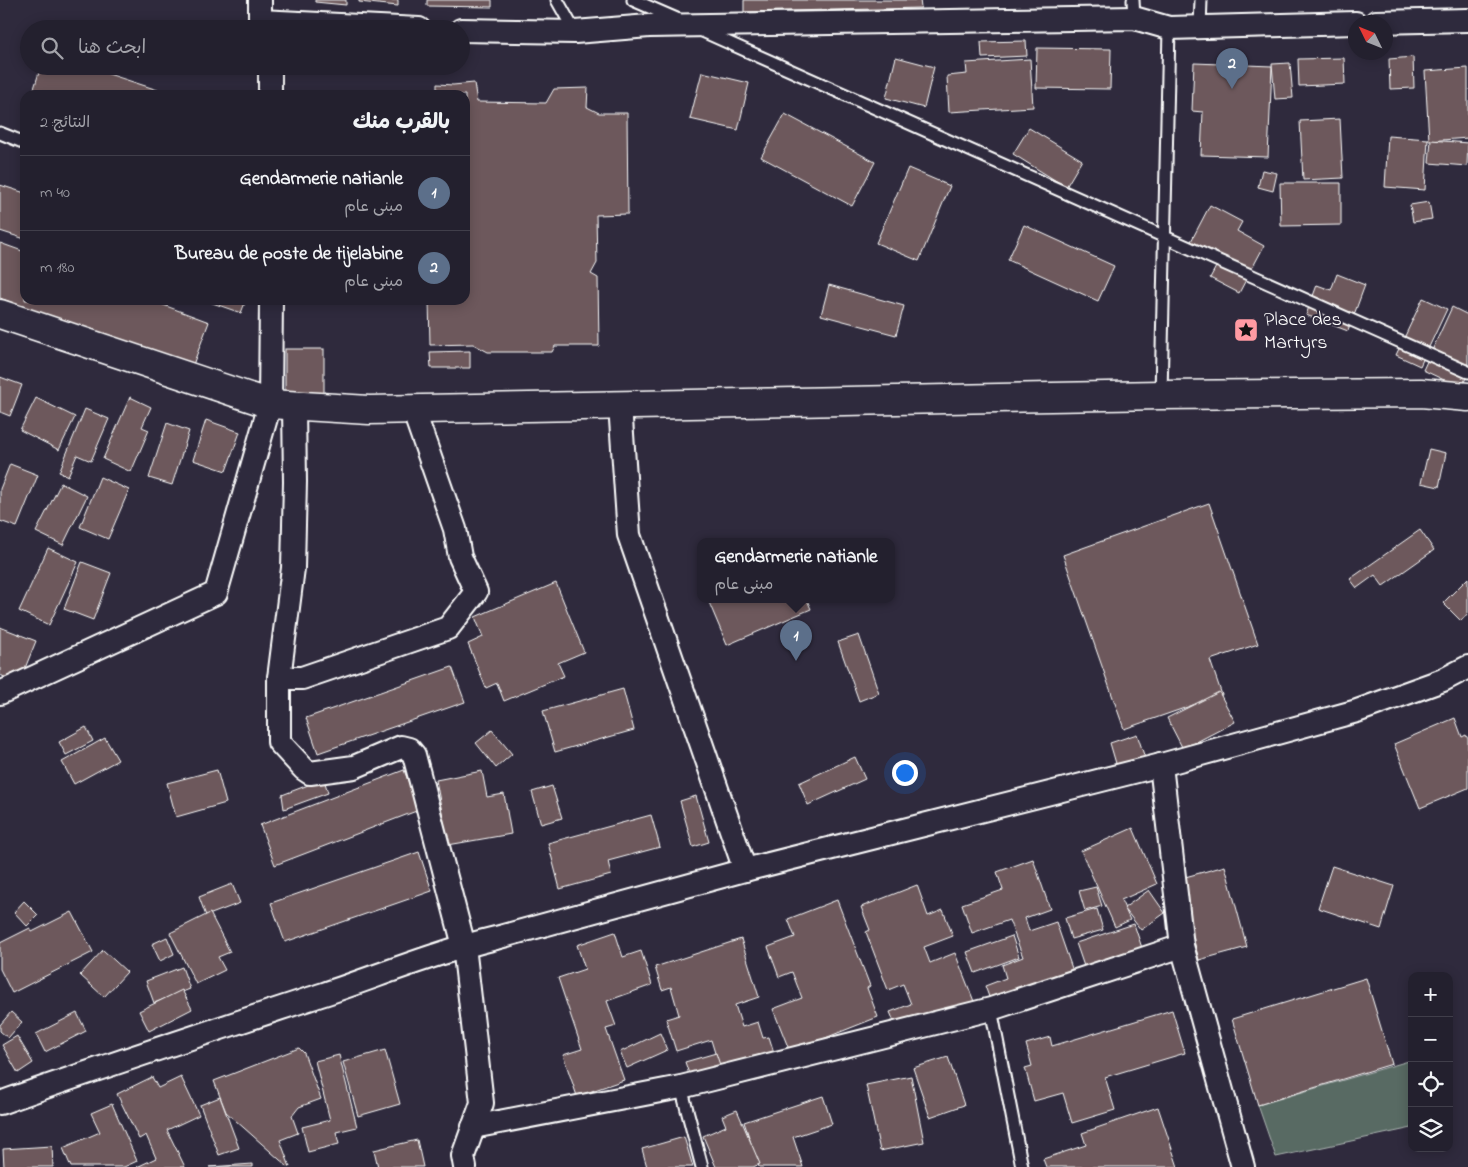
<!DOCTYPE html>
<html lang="ar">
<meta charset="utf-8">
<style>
:root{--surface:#23202e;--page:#2f2d3a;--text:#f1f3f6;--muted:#a3a3aa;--line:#403e4a;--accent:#8bbbb9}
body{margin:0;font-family:"Indie Flower","Playpen Sans Arabic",sans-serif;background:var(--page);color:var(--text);direction:rtl}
.controls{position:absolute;right:15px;bottom:15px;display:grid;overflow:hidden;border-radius:10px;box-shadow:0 2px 12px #0003}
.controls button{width:45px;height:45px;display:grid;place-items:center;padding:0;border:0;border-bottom:1px solid var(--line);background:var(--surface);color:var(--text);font:25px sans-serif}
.compass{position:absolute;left:1348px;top:15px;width:45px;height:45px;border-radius:50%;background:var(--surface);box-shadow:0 2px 12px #0003;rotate:313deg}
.you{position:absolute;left:904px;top:772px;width:18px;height:18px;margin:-12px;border:4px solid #fff;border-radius:50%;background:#1a73e8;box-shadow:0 0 0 8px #1a73e833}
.badge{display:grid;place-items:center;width:32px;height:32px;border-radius:50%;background:var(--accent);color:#fff;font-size:16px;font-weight:700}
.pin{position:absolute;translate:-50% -41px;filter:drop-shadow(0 1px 2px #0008)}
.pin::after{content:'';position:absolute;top:26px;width:18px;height:15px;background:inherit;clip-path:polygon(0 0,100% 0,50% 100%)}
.popup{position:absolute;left:697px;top:538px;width:198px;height:65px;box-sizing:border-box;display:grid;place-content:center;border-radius:10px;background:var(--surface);filter:drop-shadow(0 1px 4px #0005);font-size:16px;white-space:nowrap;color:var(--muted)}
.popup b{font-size:19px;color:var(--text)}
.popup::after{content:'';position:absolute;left:50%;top:100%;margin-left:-10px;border:10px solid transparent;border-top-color:var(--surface)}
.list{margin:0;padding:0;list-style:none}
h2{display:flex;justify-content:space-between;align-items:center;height:65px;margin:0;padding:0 20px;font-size:21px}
h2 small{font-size:16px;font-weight:400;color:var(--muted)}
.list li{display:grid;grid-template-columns:32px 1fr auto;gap:15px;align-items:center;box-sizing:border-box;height:75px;padding:0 20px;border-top:1px solid var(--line)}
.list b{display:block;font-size:19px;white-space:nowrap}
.list p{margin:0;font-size:16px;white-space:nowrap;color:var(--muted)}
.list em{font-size:16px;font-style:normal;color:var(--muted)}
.icon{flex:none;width:28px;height:28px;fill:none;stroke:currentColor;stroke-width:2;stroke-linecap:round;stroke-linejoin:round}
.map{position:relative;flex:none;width:1468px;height:1167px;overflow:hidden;direction:ltr}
.search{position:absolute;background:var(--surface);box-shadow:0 2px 12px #0003;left:20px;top:20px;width:450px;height:55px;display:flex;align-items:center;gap:12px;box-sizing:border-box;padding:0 18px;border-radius:28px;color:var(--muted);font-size:19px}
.panel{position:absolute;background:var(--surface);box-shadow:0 2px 12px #0003;left:20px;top:90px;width:450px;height:215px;border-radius:15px;direction:rtl}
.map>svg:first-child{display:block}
.green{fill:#596b64;stroke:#acb5b2}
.building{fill:#6d595b;stroke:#fff}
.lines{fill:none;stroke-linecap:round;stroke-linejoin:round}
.lane-casing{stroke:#fff;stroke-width:15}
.street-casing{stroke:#fff;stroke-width:26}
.secondary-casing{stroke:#fff;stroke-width:31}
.lane{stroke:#2f2a3d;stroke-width:11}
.street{stroke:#2f2a3d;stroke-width:22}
.secondary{stroke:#2f2a3d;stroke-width:28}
.labels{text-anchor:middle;stroke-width:4;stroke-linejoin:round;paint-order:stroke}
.poi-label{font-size:20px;fill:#fff;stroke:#2f2a3d;text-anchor:start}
</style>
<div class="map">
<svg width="1468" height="1167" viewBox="0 0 1468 1167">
<rect width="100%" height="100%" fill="#2f2a3d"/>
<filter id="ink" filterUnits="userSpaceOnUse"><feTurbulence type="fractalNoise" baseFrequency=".02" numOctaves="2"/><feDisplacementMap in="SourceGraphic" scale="10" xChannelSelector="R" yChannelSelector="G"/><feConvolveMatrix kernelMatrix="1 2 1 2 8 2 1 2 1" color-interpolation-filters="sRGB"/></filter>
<g filter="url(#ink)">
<path class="green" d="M1412,1060V1128L1276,1157L1258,1105Z"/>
<g class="building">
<path d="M315,0H346V5L315,2Z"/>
<path d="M359,0H398V6L359,2Z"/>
<path d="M427,0H492V7L427,6Z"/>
<path d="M744,0H920L921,8L744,12Z"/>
<path d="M1026,41L1027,56L982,58L981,42Z"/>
<path d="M1037,48L1111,49L1110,89L1036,88Z"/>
<path d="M896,57L934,67L924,108L886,98Z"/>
<path d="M1413,57L1414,88L1390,89L1389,59Z"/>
<path d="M1344,58L1345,84L1299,86L1298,59Z"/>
<path d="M1030,59L1033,107L949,112L947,76L967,74L966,63Z"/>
<path d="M1194,63L1272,66L1268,157L1201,155L1203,112L1192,111Z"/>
<path d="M1290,63L1293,98L1275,99L1272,64Z"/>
<path d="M41,66H84L173,95H32Z"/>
<path d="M1468,68V138L1429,141L1425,71Z"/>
<path d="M702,72L749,83L738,130L690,119Z"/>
<path d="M474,83L477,102L546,103L554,89L588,88L587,107L599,113H627L628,214L596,215L597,263L591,274L598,278L599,346H555L552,352H488L473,344L430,345L429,300H465V95H437V84L453,85Z"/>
<path d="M785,114L875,162L852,206L761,157Z"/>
<path d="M1340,119L1343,178L1303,180L1300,121Z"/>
<path d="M1029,128L1082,160L1066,187L1013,154Z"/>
<path d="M1388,136L1428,139L1425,190L1385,187Z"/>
<path d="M1431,140L1468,143L1467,166L1429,163Z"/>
<path d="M908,168L950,186L919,261L876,243Z"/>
<path d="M1262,170L1277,173L1273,191L1258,187Z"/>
<path d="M1280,183H1341V225L1281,226Z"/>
<path d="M0,185L25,193V239L0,231Z"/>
<path d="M1429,202L1432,219L1413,222L1410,205Z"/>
<path d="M1210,205L1242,222L1237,231L1264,246L1239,293L1210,278L1217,265L1187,249Z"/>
<path d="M1024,225L1114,266L1098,301L1008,260Z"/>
<path d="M0,243L25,252V300H150L209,322L191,370L0,298Z"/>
<path d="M1337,274L1365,285L1348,331L1306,315L1317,285L1331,290Z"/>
<path d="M829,285L904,306L896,335L821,315Z"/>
<path d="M1423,298L1447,309L1420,366L1396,355Z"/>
<path d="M204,300H246L241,313Z"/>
<path d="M1452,307L1468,315V374L1461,388L1423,370Z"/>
<rect x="285" y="349" width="39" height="47"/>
<path d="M470,351V368H431L430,352Z"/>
<path d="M0,377L22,385L10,416L0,412Z"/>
<path d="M130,397L151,407L142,427L149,430L131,472L103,459Z"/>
<path d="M36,398L75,417L59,450L20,430Z"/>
<path d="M85,409L109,419L91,461L77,455L68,476L59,472Z"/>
<path d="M206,420L240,432L226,471L193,460Z"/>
<path d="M167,423L189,431L172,485L149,478Z"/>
<path d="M1429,449L1446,453L1439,487L1421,483Z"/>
<path d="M10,464L38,475L17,527L0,521V489Z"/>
<path d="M100,477L129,490L108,539L80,527Z"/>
<path d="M61,483L87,496L63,545L36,532Z"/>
<path d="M1209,503L1258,644L1210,660L1222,695L1124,729L1063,555Z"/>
<path d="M1420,530L1434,550L1383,586L1375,575L1357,588L1350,579Z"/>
<path d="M48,548L78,562L49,625L19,611Z"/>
<path d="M82,562L111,573L93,620L64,609Z"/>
<path d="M1468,578V613L1461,621L1443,603Z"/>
<path d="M556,583L584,652L558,663L564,676L504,701L497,683L486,688L468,644L483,637L475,617Z"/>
<path d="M708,600H807L811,609L727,645Z"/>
<path d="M0,627L36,641L19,683L0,675Z"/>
<path d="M859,635L879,693L859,701L838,642Z"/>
<path d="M452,667L465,702L318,753L306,718Z"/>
<path d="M623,689L634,730L555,752L543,711Z"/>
<path d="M1219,692L1235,722L1183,749L1167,718Z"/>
<path d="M1455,718L1462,737L1466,735L1468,739V788L1420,808L1394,744Z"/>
<path d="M86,727L93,741L66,755L59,742Z"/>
<path d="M492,730L512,754L496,768L476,743Z"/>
<path d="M1137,734L1145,758L1117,767L1110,743Z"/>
<path d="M105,738L118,760L74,784L62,762Z"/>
<path d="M855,757L865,779L808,805L799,783Z"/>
<path d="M217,770L226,803L176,817L167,783Z"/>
<path d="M404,770L419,810L275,865L260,825Z"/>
<path d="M482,771L487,797L504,794L511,834L448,845L436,780Z"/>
<path d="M324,779L328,793L284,809L282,795Z"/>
<path d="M552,786L562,818L541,824L532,792Z"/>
<path d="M696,796L709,842L693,847L680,801Z"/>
<path d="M651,815L660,847L608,861L611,875L560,889L548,843Z"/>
<path d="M1133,828L1157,884L1121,900L1130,920L1115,927L1081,851Z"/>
<path d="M419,852L432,891L285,942L271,903Z"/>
<path d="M1033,859L1050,909L1025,918L1029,931L1056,922L1076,980L992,1005L985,986L1006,978L1002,965L1023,957L1009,920L972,933L962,904L1003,890L997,872Z"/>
<path d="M1225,866L1247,947L1199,960L1178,879Z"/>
<path d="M1332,866L1394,886L1381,929L1318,908Z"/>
<path d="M232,884L240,903L206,916L199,897Z"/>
<path d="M917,885L928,916L943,910L953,936L924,947L930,963L955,953L975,1004L898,1031L890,1012L911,1004L903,984L888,990L866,932L870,930L861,907Z"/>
<path d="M1096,887L1102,906L1085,911L1079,891Z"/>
<path d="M1149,890L1165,913L1141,930L1124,908Z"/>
<path d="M837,900L870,986L867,988L878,1017L790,1052L773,1009L802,998L792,972L779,977L768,947L795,937L788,919Z"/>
<path d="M24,901L38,915L27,926L14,912Z"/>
<path d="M1097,909L1103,930L1071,939L1065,918Z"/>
<path d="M72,912L93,952L12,993L0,969V943L30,928L32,932Z"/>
<path d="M210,913L230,952L218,957L225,970L196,984L170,933Z"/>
<path d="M1134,924L1142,948L1088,978L1076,943Z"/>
<path d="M615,932L623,957L641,951L652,985L607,1001L616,1026L606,1029L624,1080L577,1096L563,1055L582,1049L558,978L585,969L577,945Z"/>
<path d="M1012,936L1019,957L975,973L967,952Z"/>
<path d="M167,937L174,954L160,961L152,944Z"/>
<path d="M741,939L759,997L735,1005L742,1027L758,1022L763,1038L769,1037L776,1059L722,1076L711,1040L676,1051L666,1019L679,1015L671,987L662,990L655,967Z"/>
<path d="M103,950L127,972L104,997L80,975Z"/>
<path d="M182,967L190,989L154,1003L146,981Z"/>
<path d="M1366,978L1392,1064L1258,1105L1232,1019Z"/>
<path d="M182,990L192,1009L149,1031L139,1011Z"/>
<path d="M1172,1010L1185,1053L1105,1077L1115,1110L1072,1123L1063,1093L1034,1101L1025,1068L1032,1066L1026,1044L1050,1037L1052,1046Z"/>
<path d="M11,1012L22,1022L8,1038L0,1031V1025Z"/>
<path d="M77,1013L86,1031L45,1052L36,1034Z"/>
<path d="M660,1033L667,1050L627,1068L620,1052Z"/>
<path d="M17,1036L33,1063L18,1073L2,1045Z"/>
<path d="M299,1048L304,1053L321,1099L299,1107L292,1116L298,1133L280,1140L290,1167H288L226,1112L214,1081Z"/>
<path d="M385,1050L400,1104L358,1116L343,1062Z"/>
<path d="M716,1053L721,1068L690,1077L685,1062Z"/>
<path d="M339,1055L357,1127L336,1132L339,1144L308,1152L302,1127L330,1120L315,1061Z"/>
<path d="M948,1057L964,1105L930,1117L913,1068Z"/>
<path d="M911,1076L924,1142L880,1151L866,1085Z"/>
<path d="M152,1077L158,1088L181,1077L199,1115L167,1130L185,1167H137L156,1158L146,1135L139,1139L117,1094Z"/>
<path d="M823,1096L832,1124L793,1137L803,1167H759L744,1122Z"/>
<path d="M220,1097L239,1148L219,1155L200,1105Z"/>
<path d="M112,1104L137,1161L124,1167H71L63,1148L100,1132L91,1113Z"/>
<path d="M1158,1107L1178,1167H1046L1043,1159L1086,1145L1082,1133Z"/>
<path d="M737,1110L760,1164L753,1167H716L703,1136L726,1126L722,1116Z"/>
<path d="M684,1137L693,1167H647L642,1149Z"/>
<path d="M417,1140L423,1167H378L374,1150Z"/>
<path d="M52,1146L53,1167H4L3,1149Z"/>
<path d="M253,1164V1167H209Z"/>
</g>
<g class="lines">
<defs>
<g id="lane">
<path d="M557,0L575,32"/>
<path d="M633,0L679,20"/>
<path d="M1133,0L1134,18"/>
<path d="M1200,27L1201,0"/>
<path d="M700,30L1468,372"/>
<path d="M0,133L25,143"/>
<path d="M1161,395L1169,28"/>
<path d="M991,1009L1022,1167"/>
<path d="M681,1087L702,1167"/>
</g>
<g id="street">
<path d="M260,0V21L262,29"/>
<path d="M260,21L419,29"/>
<path d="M1376,22L1468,20"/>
<path d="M461,30L575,32L649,26L1134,18L1169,28L1356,23"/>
<path d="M270,66V95"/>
<path d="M620,405L629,535L745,870"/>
<path d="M294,406L295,482L293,568L279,678V742L304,769L310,773L354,767L401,747L409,749L414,755L464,946L482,1103L463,1156L465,1167"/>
<path d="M279,678H302L448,628L476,592L460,557L455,529L413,409"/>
<path d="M0,693L216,593L270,404L271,300"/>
<path d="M1161,765L1182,946L1243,1167"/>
<path d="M0,1103C107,1065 215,1030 324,994C381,975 437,952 496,938L745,870L1161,765L1357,711L1443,680L1468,667"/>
<path d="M473,1127L681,1087L991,1009L1182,946"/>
</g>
<path id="secondary" d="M0,314L270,404L369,410L1161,395L1421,393L1468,397"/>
</defs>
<use href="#lane" class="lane-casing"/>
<use href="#street" class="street-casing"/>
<use href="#secondary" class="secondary-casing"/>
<use href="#lane" class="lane"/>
<use href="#street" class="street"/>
<use href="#secondary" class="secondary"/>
</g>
</g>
<defs>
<symbol id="sight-square" viewBox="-11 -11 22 22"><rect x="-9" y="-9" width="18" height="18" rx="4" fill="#ff9aa2" stroke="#2f2a3d"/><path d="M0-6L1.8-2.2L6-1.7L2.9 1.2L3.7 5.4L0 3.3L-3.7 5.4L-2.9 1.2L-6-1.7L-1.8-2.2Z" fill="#111"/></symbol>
</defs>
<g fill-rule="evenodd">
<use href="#sight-square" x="1232" y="316" width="28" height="28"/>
</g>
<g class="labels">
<g class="poi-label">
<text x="1264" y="325">Place des<tspan x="1264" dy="23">Martyrs</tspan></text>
</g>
</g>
</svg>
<div class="controls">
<button>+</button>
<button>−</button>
<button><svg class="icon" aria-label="locate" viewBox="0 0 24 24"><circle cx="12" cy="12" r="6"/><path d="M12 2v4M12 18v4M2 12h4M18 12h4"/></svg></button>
<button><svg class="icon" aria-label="layers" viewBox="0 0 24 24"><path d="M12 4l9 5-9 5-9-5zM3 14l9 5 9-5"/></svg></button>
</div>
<svg class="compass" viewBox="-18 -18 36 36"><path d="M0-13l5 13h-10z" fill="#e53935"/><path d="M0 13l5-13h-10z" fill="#a3a3aa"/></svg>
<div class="you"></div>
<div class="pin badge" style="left:796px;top:661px;background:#5c6f8a">1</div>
<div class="popup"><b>Gendarmerie natianle</b>مبنى عام</div>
<div class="pin badge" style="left:1232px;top:89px;background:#5c6f8a">2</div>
<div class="search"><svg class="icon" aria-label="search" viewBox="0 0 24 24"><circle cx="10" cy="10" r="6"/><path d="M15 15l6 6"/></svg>ابحث هنا</div>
<section class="panel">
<h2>بالقرب منك<small>النتائج: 2</small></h2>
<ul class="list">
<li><span class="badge" style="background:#5c6f8a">1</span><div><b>Gendarmerie natianle</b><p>مبنى عام</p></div><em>40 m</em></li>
<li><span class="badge" style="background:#5c6f8a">2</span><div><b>Bureau de poste de tijelabine</b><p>مبنى عام</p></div><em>180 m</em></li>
</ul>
</section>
</div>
